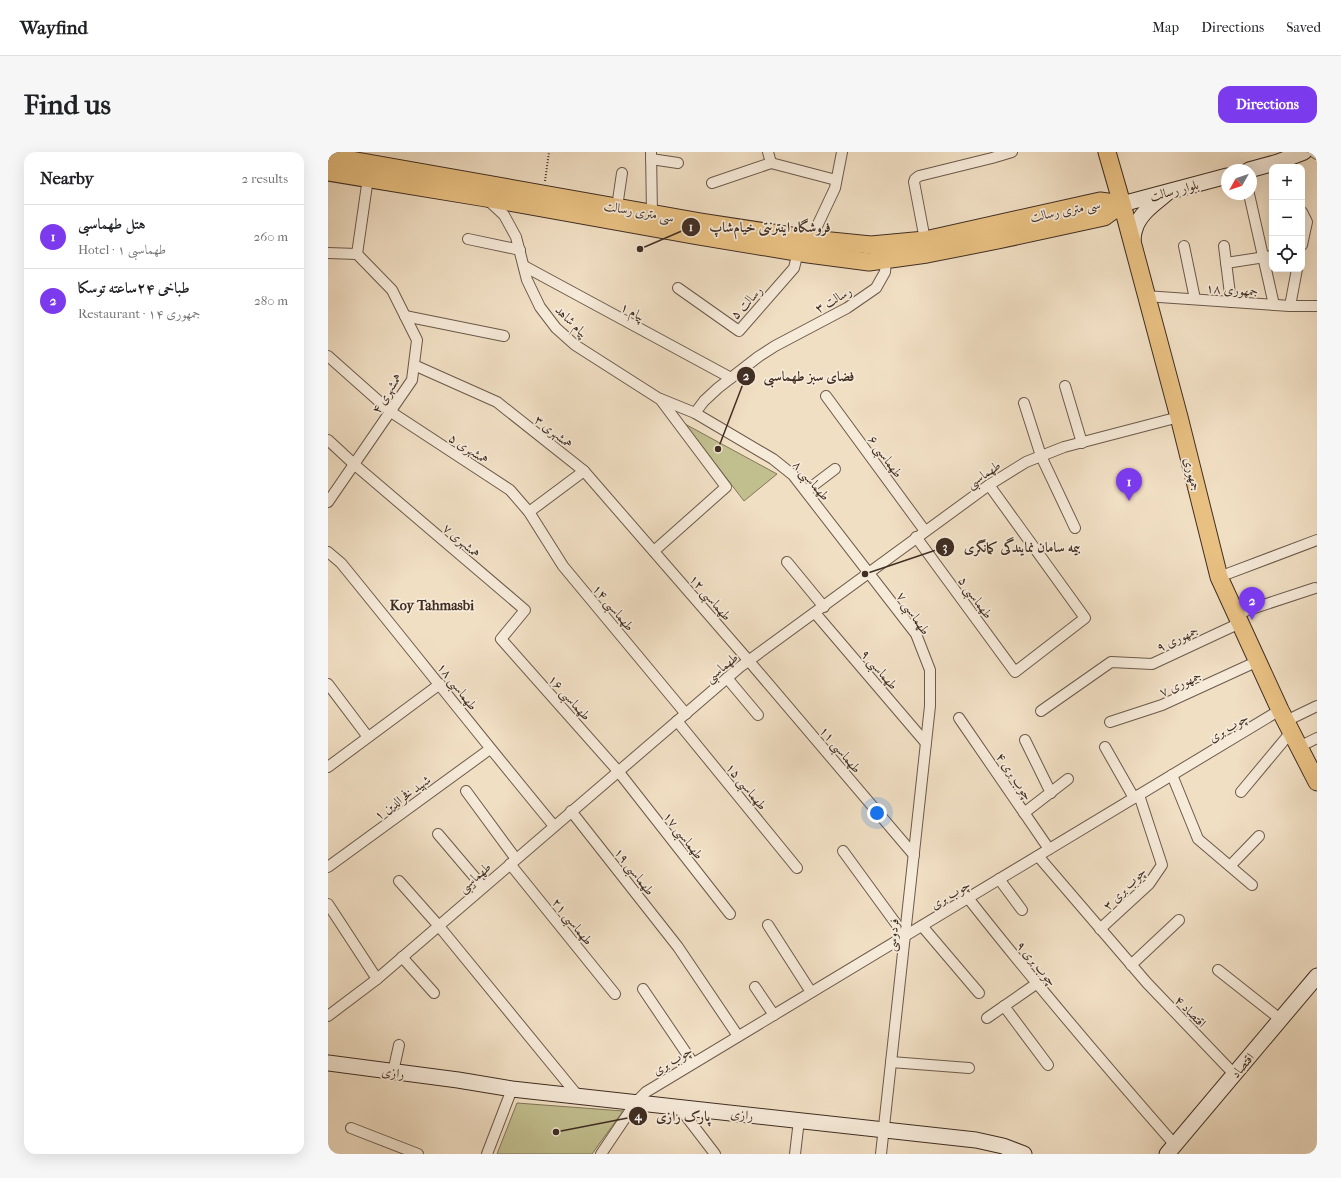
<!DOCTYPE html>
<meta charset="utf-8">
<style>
:root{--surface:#fff;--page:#f6f6f6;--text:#202124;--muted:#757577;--line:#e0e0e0;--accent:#7c3aed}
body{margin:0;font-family:"IM FELL French Canon",Amiri,serif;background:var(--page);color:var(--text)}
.controls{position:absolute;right:12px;top:12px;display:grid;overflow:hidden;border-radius:8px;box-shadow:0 4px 16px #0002}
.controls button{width:36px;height:36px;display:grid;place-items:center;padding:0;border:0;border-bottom:1px solid var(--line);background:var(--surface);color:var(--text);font:20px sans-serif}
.compass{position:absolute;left:893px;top:12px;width:36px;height:36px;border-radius:50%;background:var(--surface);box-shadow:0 4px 16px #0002;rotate:230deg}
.you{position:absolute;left:549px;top:661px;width:14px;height:14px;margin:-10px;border:3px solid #fff;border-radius:50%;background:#1a73e8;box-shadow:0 0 0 6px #1a73e833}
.badge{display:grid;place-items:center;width:26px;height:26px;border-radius:50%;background:var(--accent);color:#fff;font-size:13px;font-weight:700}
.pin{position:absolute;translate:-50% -33px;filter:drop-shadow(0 1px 2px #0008)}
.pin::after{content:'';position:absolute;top:21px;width:14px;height:12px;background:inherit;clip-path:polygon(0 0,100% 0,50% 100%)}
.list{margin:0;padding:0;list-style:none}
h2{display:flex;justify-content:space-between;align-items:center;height:52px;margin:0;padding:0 16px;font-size:17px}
h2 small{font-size:13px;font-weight:400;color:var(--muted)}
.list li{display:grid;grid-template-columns:26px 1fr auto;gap:12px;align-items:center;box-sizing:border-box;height:64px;padding:0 16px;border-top:1px solid var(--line)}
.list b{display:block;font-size:15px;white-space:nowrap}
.list p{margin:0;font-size:13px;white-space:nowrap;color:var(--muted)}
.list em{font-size:13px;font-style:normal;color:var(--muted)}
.icon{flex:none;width:22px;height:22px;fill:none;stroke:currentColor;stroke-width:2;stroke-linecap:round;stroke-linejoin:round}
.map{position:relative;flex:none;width:989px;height:1002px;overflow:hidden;border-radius:12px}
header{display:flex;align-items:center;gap:24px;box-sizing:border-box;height:56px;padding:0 20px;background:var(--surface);border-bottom:1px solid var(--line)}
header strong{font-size:19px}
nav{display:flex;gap:22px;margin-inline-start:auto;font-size:14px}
.intro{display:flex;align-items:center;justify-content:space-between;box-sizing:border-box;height:96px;padding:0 24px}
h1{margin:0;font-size:28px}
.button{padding:10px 18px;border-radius:12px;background:var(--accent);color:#fff;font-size:14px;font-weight:700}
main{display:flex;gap:24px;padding:0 24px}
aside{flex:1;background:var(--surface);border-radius:12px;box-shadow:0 4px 16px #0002}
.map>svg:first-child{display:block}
.green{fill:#c2bf8f;stroke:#817659}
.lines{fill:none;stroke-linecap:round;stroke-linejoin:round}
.street-casing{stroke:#6c5a4b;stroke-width:12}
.secondary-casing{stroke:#402e23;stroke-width:17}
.primary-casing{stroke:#402e23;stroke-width:19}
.path{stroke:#402e23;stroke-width:2;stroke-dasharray:1 2;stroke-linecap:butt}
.street{stroke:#f6ead9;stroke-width:10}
.secondary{stroke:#f6ead9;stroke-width:15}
.primary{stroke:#e8c082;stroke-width:17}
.labels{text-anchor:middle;stroke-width:3.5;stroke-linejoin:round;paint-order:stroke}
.street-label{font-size:13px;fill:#402e23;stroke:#f6ead9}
.neighbourhood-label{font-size:14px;font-weight:bold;fill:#402e23;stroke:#f6ead9}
.leader{fill:none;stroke:#402e23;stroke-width:1.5}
.callout-dot{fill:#402e23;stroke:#f6ead9;stroke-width:1.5}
.mark-label{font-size:12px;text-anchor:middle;font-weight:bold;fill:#fff}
.callout-label{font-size:14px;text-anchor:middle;font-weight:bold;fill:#402e23;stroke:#f6ead9;stroke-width:3.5;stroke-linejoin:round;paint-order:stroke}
</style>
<header>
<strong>Wayfind</strong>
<nav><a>Map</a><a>Directions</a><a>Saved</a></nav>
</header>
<div class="intro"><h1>Find us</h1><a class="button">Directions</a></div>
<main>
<aside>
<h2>Nearby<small>2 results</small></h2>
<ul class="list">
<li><span class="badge">1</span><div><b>هتل طهماسبی</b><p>Hotel · ۱ طهماسبی</p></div><em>260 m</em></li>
<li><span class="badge">2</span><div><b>طباخی ۲۴ساعته توسکا</b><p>Restaurant · ۱۴ جمهوری</p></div><em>280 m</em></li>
</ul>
</aside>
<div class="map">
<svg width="989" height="1002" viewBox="0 0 989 1002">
<rect width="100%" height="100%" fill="#f1dfc4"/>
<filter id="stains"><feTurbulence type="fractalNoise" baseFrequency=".005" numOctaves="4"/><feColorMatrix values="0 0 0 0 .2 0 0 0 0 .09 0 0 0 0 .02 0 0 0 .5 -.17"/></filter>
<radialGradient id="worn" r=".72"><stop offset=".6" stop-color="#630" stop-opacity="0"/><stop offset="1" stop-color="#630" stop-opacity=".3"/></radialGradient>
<g class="green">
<path d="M357,272L449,322L416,349Z"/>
<path d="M189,951L295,959L264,1002H169Z"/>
</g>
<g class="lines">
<defs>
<g id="street">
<path d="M323,0L324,61"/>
<path d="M440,0L443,11"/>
<path d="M986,0L989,2"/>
<path d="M323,7L350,11"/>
<path d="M384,31L443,11L508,28"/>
<path d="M921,42L946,153"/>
<path d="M160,48L176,63L188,85L199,128L212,155L228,176L247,193L330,246L367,261L445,307L465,323L588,482L602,518V554L553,1002"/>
<path d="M289,55L294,21"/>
<path d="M974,60L979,70L974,93"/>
<path d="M140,87L192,98"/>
<path d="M483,87L507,36L514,0"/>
<path d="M597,88L586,30L587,27L591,24L664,6L684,0"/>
<path d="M856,94L867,147"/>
<path d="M896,94L903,150"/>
<path d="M0,101L29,102"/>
<path d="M29,102L40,26"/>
<path d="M898,111L944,104"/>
<path d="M196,114L403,226"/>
<path d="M350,136L411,179L466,116L470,100"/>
<path d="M817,144L962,154H989"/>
<path d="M962,154L969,117"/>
<path d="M77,164L176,184"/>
<path d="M0,204L63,260L182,338L201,360L235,414L358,562"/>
<path d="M86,213L169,250L256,319L421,509L586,703"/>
<path d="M737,234L754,291"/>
<path d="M498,244L597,379"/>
<path d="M696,251L713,304L747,376"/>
<path d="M367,261L376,249L390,236L430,205L447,194L519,156L548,136L557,120L558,107"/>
<path d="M0,288L27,313L197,458L173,487L290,619L402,762"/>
<path d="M478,339L507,317"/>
<path d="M0,350L84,228L89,188L64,138L29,102"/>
<path d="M201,360L256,319"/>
<path d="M588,385L687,520L757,466L661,333"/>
<path d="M326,399L398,335L332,247"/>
<path d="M0,400L13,411C84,498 154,587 226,674"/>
<path d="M459,410L496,455"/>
<path d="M891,425L989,388"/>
<path d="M487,461L598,591"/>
<path d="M908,462L987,436"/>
<path d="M399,526L430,563"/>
<path d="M0,532L40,585"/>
<path d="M713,559L783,510L824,512L912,471"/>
<path d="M631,566L721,697"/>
<path d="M349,569L469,716"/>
<path d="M958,569L989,554"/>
<path d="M782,570L834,553L930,509"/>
<path d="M697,588L723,641"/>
<path d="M777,595L806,646"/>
<path d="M971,595L989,586"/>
<path d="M0,615L112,532"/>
<path d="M844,623L870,687L924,733"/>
<path d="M138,639L188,707"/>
<path d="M913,640L963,580"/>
<path d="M243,659L350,795L410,884"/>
<path d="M696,661L740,627"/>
<path d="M110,682L155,735"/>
<path d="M515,699L577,784"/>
<path d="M710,704L819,831L906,922"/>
<path d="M182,712L287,842"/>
<path d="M902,714L931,684"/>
<path d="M0,715L162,597"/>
<path d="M671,727L694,758"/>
<path d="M71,729L110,773L250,944"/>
<path d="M640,746C706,830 776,912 847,993"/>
<path d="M0,752L49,827"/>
<path d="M440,773L483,840"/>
<path d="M594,774L651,841"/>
<path d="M772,777L821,732L834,713L811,643"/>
<path d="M74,805L106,841"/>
<path d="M803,813L851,768"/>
<path d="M890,818L952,867"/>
<path d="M427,835L446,863"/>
<path d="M315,837L365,911"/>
<path d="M676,854L720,913"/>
<path d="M0,864L49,827L412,515L661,333L698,310L736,295L851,265"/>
<path d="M659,866L708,832"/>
<path d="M563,910L641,916"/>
<path d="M65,920L71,893"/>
<path d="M351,955L387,1002"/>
<path d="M23,976L90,1002"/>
<path d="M159,1002L184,937"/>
<path d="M273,1002L308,950L318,940L952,558"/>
<path d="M467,1002L471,968"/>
</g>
<g id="secondary">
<path d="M921,18L950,10L976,0"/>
<path d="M794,52L899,24"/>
<path d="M805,93C805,88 805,82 807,77C811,62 827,51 838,42"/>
<path d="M0,911L130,928L184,937L648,988L675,994L696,1002"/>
<path d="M839,1002L989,824"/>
</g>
<g id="primary">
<path d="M779,0L794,52L851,265L891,425L952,558L989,630"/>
<path d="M0,4L373,70L483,87L543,93L597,88L772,49L794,52"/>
<path d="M0,20L158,46L370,84L480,102L541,110L599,102L670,88L776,65L794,52"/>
</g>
</defs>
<use href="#street" class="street-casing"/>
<use href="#secondary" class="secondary-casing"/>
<use href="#primary" class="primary-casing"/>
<path class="path" d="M217,29L221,0"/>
<use href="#street" class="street"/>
<use href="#secondary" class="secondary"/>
<use href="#primary" class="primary"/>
</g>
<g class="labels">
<g class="street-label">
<text transform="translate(846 38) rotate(-15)" y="5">بلوار رسالت</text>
<text transform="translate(737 58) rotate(-11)" y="5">سی متری رسالت</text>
<text transform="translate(311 59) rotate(10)" y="5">سی متری رسالت</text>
<text transform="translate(904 137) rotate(4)" y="5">جمهوری ۱۸</text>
<text transform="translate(505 147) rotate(-30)" y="5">۳ رسالت</text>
<text transform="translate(418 150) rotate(-47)" y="5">۵ رسالت</text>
<text transform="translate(305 159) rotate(28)" y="5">۱ پیام</text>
<text transform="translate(244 169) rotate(44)" y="5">پیام شاهد</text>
<text transform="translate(58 241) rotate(-58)" y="5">همشهری ۴</text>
<text transform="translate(226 279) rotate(38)" y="5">۳ همشهری</text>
<text transform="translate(141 296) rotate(33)" y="5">۵ همشهری</text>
<text transform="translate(558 304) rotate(54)" y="5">۶ طهماسبی</text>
<text transform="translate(655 322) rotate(-34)" y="5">طهماسبی</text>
<text transform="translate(865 322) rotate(76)" y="5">جمهوری</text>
<text transform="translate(484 328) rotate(49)" y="5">۸ طهماسبی</text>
<text transform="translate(134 388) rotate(41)" y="5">۷ همشهری</text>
<text transform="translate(383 445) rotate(49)" y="5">۱۲ طهماسبی</text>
<text transform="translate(648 445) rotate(54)" y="5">۵ طهماسبی</text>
<text transform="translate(286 455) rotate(50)" y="5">۱۴ طهماسبی</text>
<text transform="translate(586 461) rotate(56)" y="5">۷ طهماسبی</text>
<text transform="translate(849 486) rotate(-25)" y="5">۹ جمهوری</text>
<text transform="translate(393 515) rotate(-39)" y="5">طهماسبی</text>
<text transform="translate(552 517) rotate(49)" y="5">۹ طهماسبی</text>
<text transform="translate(852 531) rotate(-24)" y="5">۷ جمهوری</text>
<text transform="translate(130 534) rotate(52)" y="5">۱۸ طهماسبی</text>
<text transform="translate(242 545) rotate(48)" y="5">۱۶ طهماسبی</text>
<text transform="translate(900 575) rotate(-31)" y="5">چوب بری</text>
<text transform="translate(513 597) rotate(50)" y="5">۱۱ طهماسبی</text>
<text transform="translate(687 624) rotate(56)" y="5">۴ چوب بری</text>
<text transform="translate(419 634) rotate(51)" y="5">۱۵ طهماسبی</text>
<text transform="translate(74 645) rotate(-36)" y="5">۱ شهید فخرالدین</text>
<text transform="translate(356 683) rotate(52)" y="5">۱۷ طهماسبی</text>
<text transform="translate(307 719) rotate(52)" y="5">۱۹ طهماسبی</text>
<text transform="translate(146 725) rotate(-41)" y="5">طهماسبی</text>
<text transform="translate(796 736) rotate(-45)" y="5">۳ چوب بری</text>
<text transform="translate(622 742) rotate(-31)" y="5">چوب بری</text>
<text transform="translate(245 769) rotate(51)" y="5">۲۱ طهماسبی</text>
<text transform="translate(564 783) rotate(-84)" y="5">فردوسی</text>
<text transform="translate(709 811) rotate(50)" y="5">۹ چوب بری</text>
<text transform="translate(863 859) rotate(46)" y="5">۴ اقتصاد</text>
<text transform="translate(344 908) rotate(-31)" y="5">چوب بری</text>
<text transform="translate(914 913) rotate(-50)" y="5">اقتصاد</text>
<text transform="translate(65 920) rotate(7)" y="5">رازی</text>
<text transform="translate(414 962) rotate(6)" y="5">رازی</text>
</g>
<g class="neighbourhood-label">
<text x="104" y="458">Koy Tahmasbi</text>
</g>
</g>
<path class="leader" d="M312 97L363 75M390 297L418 224M537 422L617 395M228 980L310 964"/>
<g class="callout-dot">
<circle cx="312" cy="97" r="4"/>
<circle cx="390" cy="297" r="4"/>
<circle cx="537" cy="422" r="4"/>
<circle cx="228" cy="980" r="4"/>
<circle cx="363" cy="75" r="10"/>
<circle cx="418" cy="224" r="10"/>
<circle cx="617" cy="395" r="10"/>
<circle cx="310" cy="964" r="10"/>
</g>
<g class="mark-label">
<text x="363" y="79">1</text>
<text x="418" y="228">2</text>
<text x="617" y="399">3</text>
<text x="310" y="968">4</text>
</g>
<g class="callout-label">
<text x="442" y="80">فروشگاه اینترنتی خیام‌شاپ</text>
<text x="481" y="229">فضای سبز طهماسبی</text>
<text x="694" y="400">بیمه سامان نمایندگی کمانگری</text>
<text x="355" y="969">پارک رازی</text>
</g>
<rect width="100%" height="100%" filter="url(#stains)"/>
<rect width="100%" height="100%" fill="url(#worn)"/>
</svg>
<div class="controls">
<button>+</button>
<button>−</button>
<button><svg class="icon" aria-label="locate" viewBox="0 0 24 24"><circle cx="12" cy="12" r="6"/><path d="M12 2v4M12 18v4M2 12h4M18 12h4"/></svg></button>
</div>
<svg class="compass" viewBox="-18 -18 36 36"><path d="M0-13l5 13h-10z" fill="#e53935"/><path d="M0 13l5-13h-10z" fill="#757577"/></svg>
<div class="you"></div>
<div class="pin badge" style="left:801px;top:349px">1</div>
<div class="pin badge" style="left:924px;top:468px">2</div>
</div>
</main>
